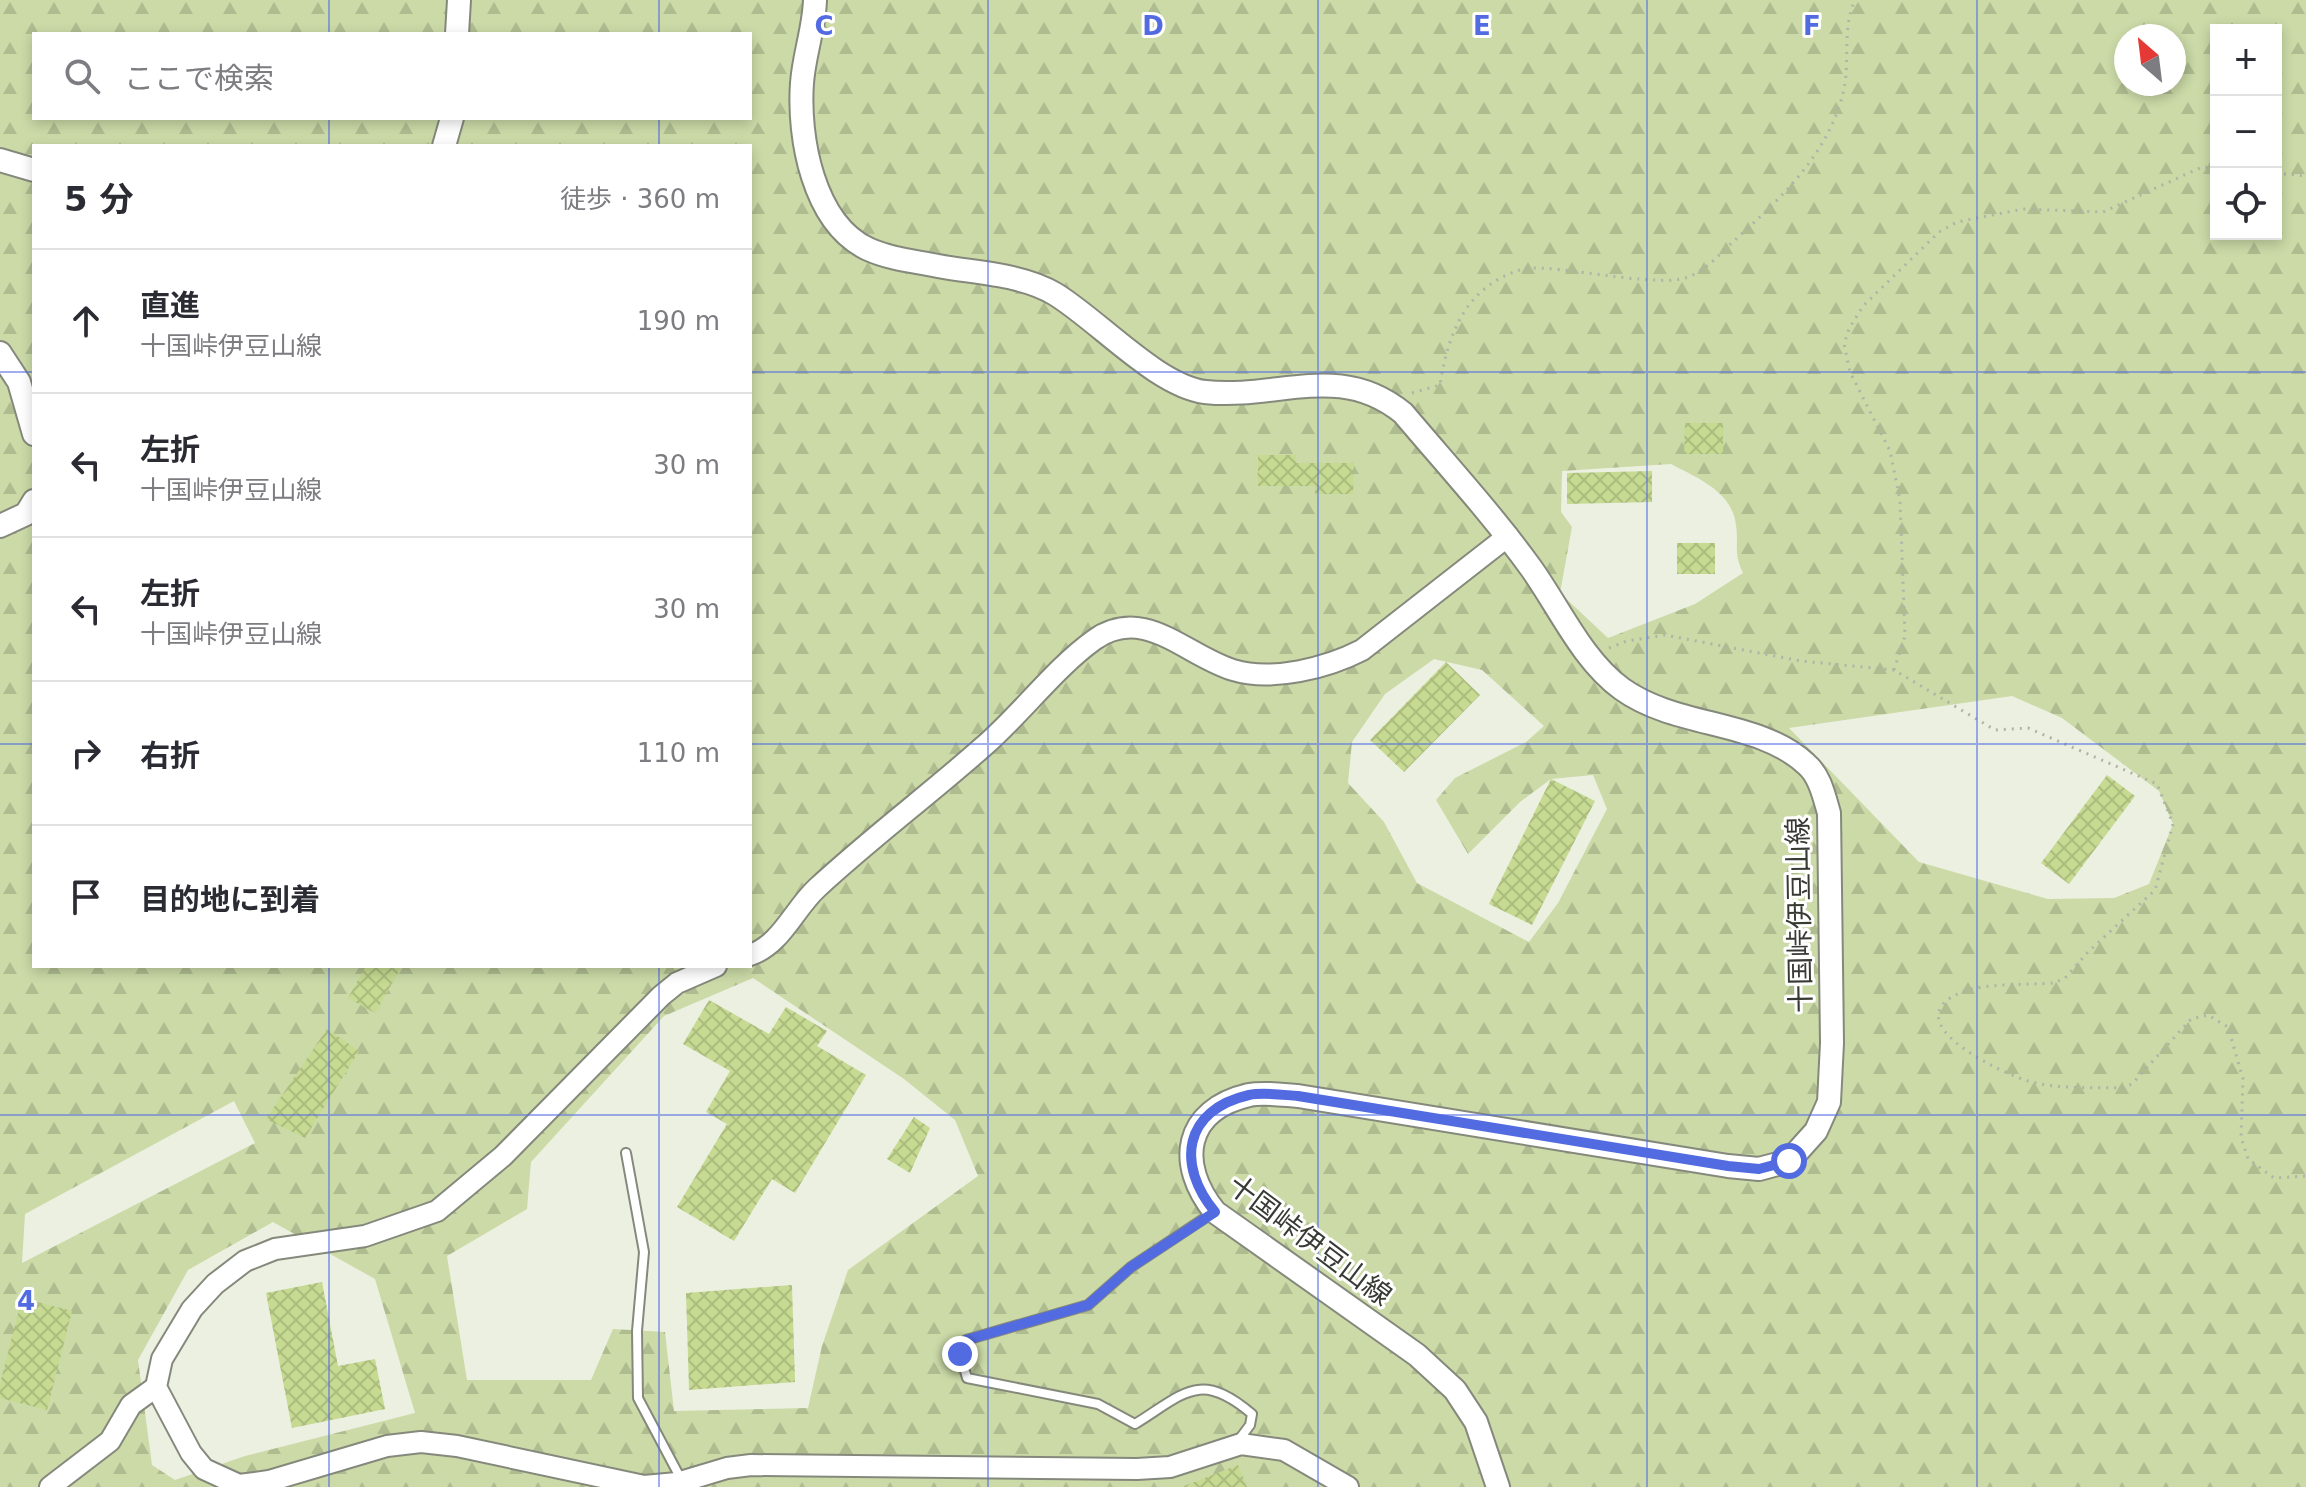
<!DOCTYPE html>
<html lang="ja">
<meta charset="utf-8">
<style>
:root{--surface:#fff;--page:#f2f2f3;--text:#2b2b33;--muted:#7c7c81;--line:#e1e1e2}
body{margin:0;font-family:"DejaVu Sans","Noto Sans JP",sans-serif;background:var(--page);color:var(--text)}
.controls{position:absolute;right:24px;top:24px;display:grid;overflow:hidden;border-radius:0px;box-shadow:0 4px 12px #0003}
.controls button{width:72px;height:72px;display:grid;place-items:center;padding:0;border:0;border-bottom:2px solid var(--line);background:var(--surface);color:var(--text);font:40px sans-serif}
.compass{position:absolute;left:2114px;top:24px;width:72px;height:72px;border-radius:50%;background:var(--surface);box-shadow:0 4px 12px #0003;rotate:332deg}
.stop{position:absolute;width:24px;height:24px;margin:-18px;border:6px solid #526be1;border-radius:50%;background:#fff}
.stop.end{background:#526be1;border-color:#fff;box-shadow:0 2px 8px #0008}
.list{margin:0;padding:0;list-style:none}
h2{display:flex;justify-content:space-between;align-items:center;height:104px;margin:0;padding:0 32px;font-size:34px}
h2 small{font-size:26px;font-weight:400;color:var(--muted)}
.list li{display:grid;grid-template-columns:52px 1fr auto;gap:24px;align-items:center;box-sizing:border-box;height:144px;padding:0 32px;border-top:2px solid var(--line)}
.list b{display:block;font-size:30px;white-space:nowrap}
.list p{margin:0;font-size:26px;white-space:nowrap;color:var(--muted)}
.list em{font-size:26px;font-style:normal;color:var(--muted)}
.icon{flex:none;width:44px;height:44px;fill:none;stroke:currentColor;stroke-width:2;stroke-linecap:round;stroke-linejoin:round}
.map{position:relative;flex:none;width:2306px;height:1487px;overflow:hidden}
.search{position:absolute;background:var(--surface);box-shadow:0 4px 12px #0003;left:32px;top:32px;width:720px;height:88px;display:flex;align-items:center;gap:20px;box-sizing:border-box;padding:0 28px;border-radius:0px;color:var(--muted);font-size:30px}
.panel{position:absolute;background:var(--surface);box-shadow:0 4px 12px #0003;left:32px;top:144px;width:720px;height:824px;border-radius:0px}
.map>svg:first-child{display:block}
.forest{fill:url(#forest-firs);fill-rule:evenodd}
.building{fill:url(#building-cross-hatch)}
.lines{fill:none;stroke-linecap:round;stroke-linejoin:round}
.service-casing{stroke:#85897c;stroke-width:12}
.tertiary-casing{stroke:#85897c;stroke-width:24}
.secondary-casing{stroke:#85897c;stroke-width:26}
.path{stroke:#b0b3a7;stroke-width:3;stroke-dasharray:2 6;stroke-linecap:butt}
.service{stroke:#fff;stroke-width:8}
.tertiary{stroke:#fff;stroke-width:20}
.secondary{stroke:#fff;stroke-width:22}
.route{stroke:#526be1;stroke-width:10}
.grid{fill:none;stroke:#526be1;stroke-width:2;stroke-opacity:0.55}
.labels{text-anchor:middle;stroke-width:6;stroke-linejoin:round;paint-order:stroke}
.street-label{font-size:28px;fill:#383a34;stroke:#fff}
.grid-label{font-size:26px;text-anchor:middle;font-weight:bold;fill:#526be1;stroke:#fff;stroke-width:6;stroke-linejoin:round;paint-order:stroke}
</style>
<div class="map">
<svg width="2306" height="1487" viewBox="0 0 2306 1487">
<defs>
<pattern id="forest-firs" width="22" height="20" patternUnits="userSpaceOnUse" patternTransform="scale(2)"><rect width="22" height="20" fill="#cbdaa7"/><path d="M5 1l3.5 6h-7zM16 11l3.5 6h-7z" fill="#afbc90"/></pattern>
<pattern id="building-cross-hatch" width="8" height="8" patternUnits="userSpaceOnUse" patternTransform="scale(2)"><rect width="8" height="8" fill="#c6da91"/><path d="M0 0l8 8M0 8l8-8" fill="none" stroke="#abbc7e"/></pattern>
</defs>
<rect width="100%" height="100%" fill="#ecf0e1"/>
<path class="forest" d="M0,0H2306V1487H0ZM2216,30H2276V234H2216ZM34,34H750V118H34ZM2126,36H2174V84H2126ZM34,146H750V966H34ZM1671,464C1697,478 1732,491 1736,525C1739,546 1733,552 1743,573L1695,604L1608,638L1560,593L1572,527L1561,512L1562,471ZM1434,659L1482,670L1544,726L1526,742L1455,778L1436,800L1468,854L1520,802L1551,779L1593,775L1607,809L1558,903L1529,942L1417,883L1384,822L1348,783L1352,742L1385,694ZM2012,696L2062,718L2159,791L2173,824L2149,884L2114,898L2048,899L1919,862L1789,728ZM753,978L904,1079L955,1120L978,1176L848,1270L822,1346L808,1408L674,1411L665,1332L613,1329L591,1380H467L447,1256L527,1209L531,1162L664,1016ZM234,1101L255,1143L22,1263L25,1214ZM273,1222L375,1279L415,1413L245,1456L175,1480L152,1465L138,1360L188,1270Z"/>
<g class="building">
<path d="M1685,423H1723V454H1684Z"/>
<path d="M1258,455H1296V463H1354L1353,494H1315V486H1258Z"/>
<path d="M1652,471V502L1567,504V473Z"/>
<rect x="1677" y="543" width="38" height="31"/>
<path d="M1446,662L1480,695L1404,772L1370,740Z"/>
<path d="M2107,775L2135,796L2069,884L2041,863Z"/>
<path d="M1551,779L1595,801L1532,925L1489,904Z"/>
<path d="M366,966H402L375,1013L348,998Z"/>
<path d="M709,1000L769,1034L786,1007L827,1031L817,1046L866,1075L795,1193L772,1179L734,1241L677,1207L727,1124L706,1112L730,1071L683,1044Z"/>
<path d="M327,1029L359,1051L305,1138L266,1119Z"/>
<path d="M914,1117L930,1128L910,1173L887,1159Z"/>
<path d="M322,1282L338,1366L375,1359L385,1409L292,1428L266,1293Z"/>
<path d="M792,1285L795,1382L689,1390L686,1293Z"/>
<path d="M22,1298L72,1311L47,1410L0,1398V1384Z"/>
<path d="M1238,1465L1247,1487H1184V1486Z"/>
</g>
<g class="lines">
<defs>
<g id="service">
<path d="M626,1153L644,1252L637,1331L638,1398L682,1481"/>
<path d="M1214,1212L1131,1267L1088,1305L966,1340L960,1354L967,1378L1098,1404L1135,1424C1185,1393 1200,1370 1252,1414L1250,1425L1238,1441"/>
</g>
<g id="tertiary">
<path d="M750,955C781,945 794,909 817,888C871,838 930,794 984,746C1021,714 1055,668 1094,640C1144,604 1186,656 1233,670C1272,682 1327,668 1362,650L1508,536"/>
<path d="M716,966L677,983L661,996L503,1156L437,1211L365,1236L275,1249L245,1261L215,1284L192,1309L162,1359L156,1387L191,1453L204,1469L239,1485L269,1481L387,1446L421,1442L457,1446L644,1486L677,1483L727,1468L751,1465L1137,1469L1170,1467L1241,1444L1284,1450L1348,1487"/>
<path d="M50,1487L110,1441L131,1405L156,1387"/>
</g>
<g id="secondary">
<path d="M815,0C814,29 804,55 802,83C798,137 813,223 868,249C890,259 914,261 938,266C975,273 1022,274 1055,294C1098,320 1157,386 1205,392C1278,400 1339,361 1403,413C1446,464 1492,514 1531,568C1559,607 1582,660 1622,689C1676,728 1759,720 1806,764C1820,776 1824,796 1829,813L1832,1043L1829,1102L1816,1131L1789,1161L1759,1169L1728,1166L1298,1096C1283,1095 1264,1092 1249,1095C1184,1110 1176,1164 1215,1212L1417,1355L1455,1390L1476,1422L1498,1487"/>
<path d="M457,34L459,0"/>
<path d="M444,146L452,118"/>
<path d="M0,160L34,170"/>
<path d="M0,353L19,382L34,434"/>
<path d="M0,526L26,514L34,501"/>
</g>
</defs>
<use href="#service" class="service-casing"/>
<use href="#tertiary" class="tertiary-casing"/>
<use href="#secondary" class="secondary-casing"/>
<g class="path">
<path d="M2276,173L2306,176"/>
<path d="M1412,393L1440,385C1448,332 1467,285 1523,269C1539,264 1615,278 1639,279C1656,280 1677,283 1693,275C1708,268 1723,251 1735,240C1781,198 1830,153 1844,89C1850,59 1842,28 1855,0"/>
<path d="M1609,648L1627,641L1665,635L1801,661L1894,670L1995,730L2028,728L2157,784L2173,824L2155,890L2088,952L2065,978L2054,983C2029,985 1984,983 1962,992C1892,1021 1998,1071 2025,1080C2056,1090 2091,1087 2123,1088L2132,1084L2191,1019L2208,1015L2228,1027L2243,1079L2241,1137L2248,1159L2274,1178L2306,1176"/>
<path d="M1894,670L1905,636L1900,500L1890,451L1850,372L1844,344L1849,329L1863,306L1939,232L1957,222L2023,209L2103,212L2202,167L2216,168"/>
</g>
<use href="#service" class="service"/>
<use href="#tertiary" class="tertiary"/>
<use href="#secondary" class="secondary"/>
</g>
<g class="lines">
<path class="route" d="M960,1354L966,1340L1088,1305L1131,1267L1215,1212C1176,1165 1183,1110 1249,1095C1264,1092 1283,1095 1298,1096L1728,1166L1759,1169L1789,1161"/>
</g>
<path class="grid" d="M329,0V34M659,0V34M988,0V1487M1318,0V1487M1647,0V1487M1977,0V1487M329,118V146M659,118V146M0,372H34M750,372H2306M0,744H34M750,744H2306M329,966V1487M659,966V1487M0,1115H2306"/>
<g class="labels">
<g class="street-label">
<text transform="translate(1799 915) rotate(-91)" y="10">十国峠伊豆山線</text>
<text transform="translate(1310 1240) rotate(37)" y="10">十国峠伊豆山線</text>
</g>
</g>
<g class="grid-label">
<text x="824" y="35">C</text>
<text x="1153" y="35">D</text>
<text x="1482" y="35">E</text>
<text x="1812" y="35">F</text>
<text x="26" y="1310">4</text>
</g>
</svg>
<div class="controls">
<button>+</button>
<button>−</button>
<button><svg class="icon" aria-label="locate" viewBox="0 0 24 24"><circle cx="12" cy="12" r="6"/><path d="M12 2v4M12 18v4M2 12h4M18 12h4"/></svg></button>
</div>
<svg class="compass" viewBox="-18 -18 36 36"><path d="M0-13l5 13h-10z" fill="#e53935"/><path d="M0 13l5-13h-10z" fill="#7c7c81"/></svg>
<div class="stop" style="left:1789px;top:1161px"></div>
<div class="stop end" style="left:960px;top:1354px"></div>
<div class="search"><svg class="icon" aria-label="search" viewBox="0 0 24 24"><circle cx="10" cy="10" r="6"/><path d="M15 15l6 6"/></svg>ここで検索</div>
<section class="panel">
<h2>5 分<small>徒歩 · 360 m</small></h2>
<ul class="list">
<li><svg class="icon" aria-label="ahead" viewBox="0 0 24 24"><path d="M12 20V5M6 11l6-6 6 6"/></svg><div><b>直進</b><p>十国峠伊豆山線</p></div><em>190 m</em></li>
<li><svg class="icon" aria-label="left" viewBox="0 0 24 24"><path d="M17 20v-9H6M10 6l-5 5 5 5"/></svg><div><b>左折</b><p>十国峠伊豆山線</p></div><em>30 m</em></li>
<li><svg class="icon" aria-label="left" viewBox="0 0 24 24"><path d="M17 20v-9H6M10 6l-5 5 5 5"/></svg><div><b>左折</b><p>十国峠伊豆山線</p></div><em>30 m</em></li>
<li><svg class="icon" aria-label="right" viewBox="0 0 24 24"><path d="M7 20v-9h11M14 6l5 5-5 5"/></svg><div><b>右折</b></div><em>110 m</em></li>
<li><svg class="icon" aria-label="arrive" viewBox="0 0 24 24"><path d="M6 21V4h12l-3 4 3 4H6"/></svg><div><b>目的地に到着</b></div></li>
</ul>
</section>
</div>
